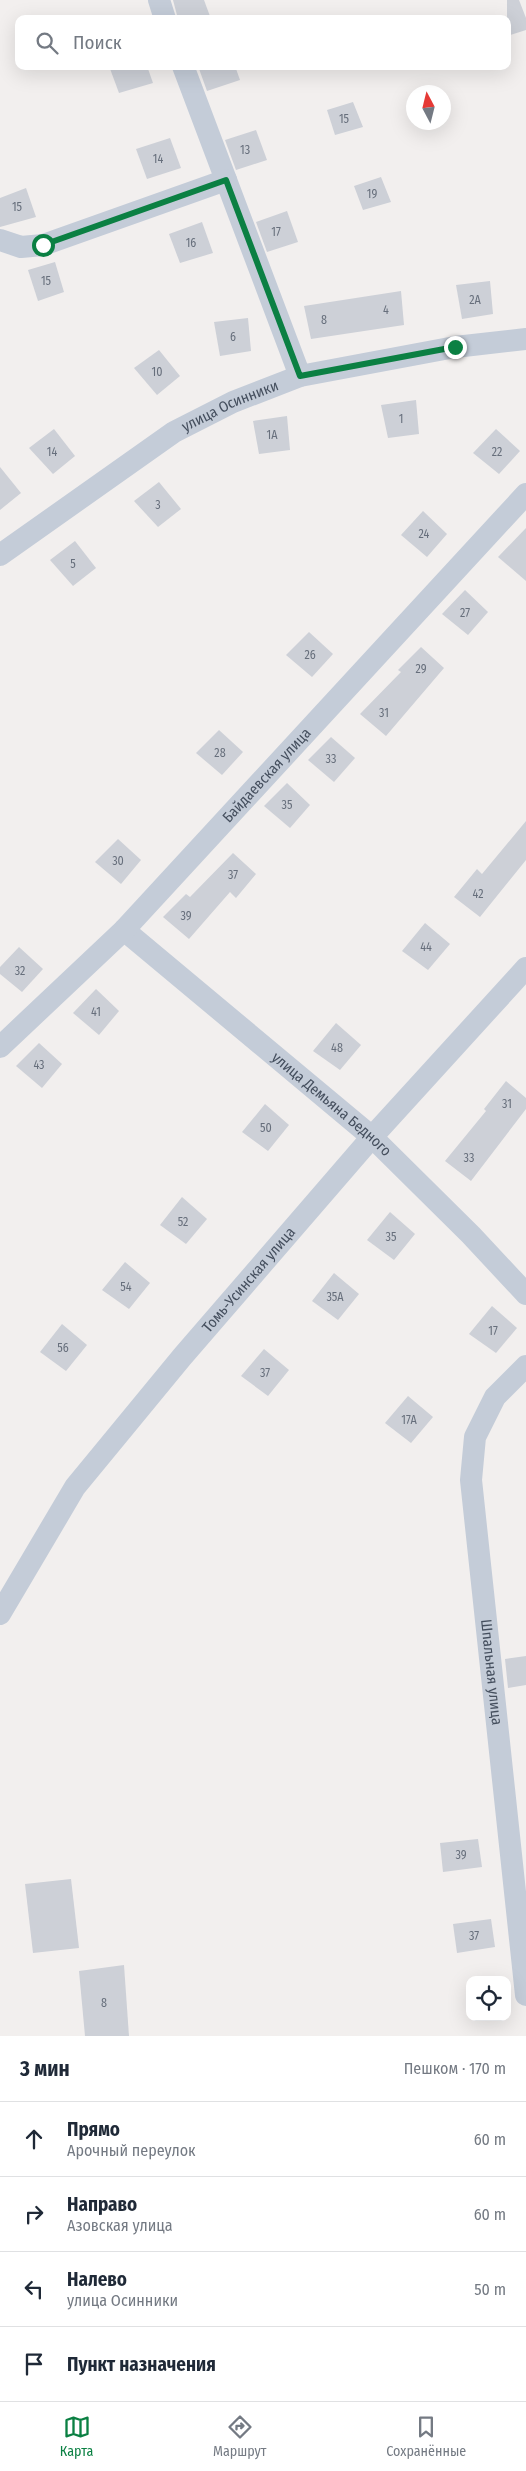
<!DOCTYPE html>
<html lang="ru">
<meta charset="utf-8">
<style>
:root{--surface:#fff;--page:#f2f2f3;--text:#1f2937;--muted:#747a83;--line:#e0e1e3;--accent:#0b8043}
body{margin:0;font-family:"Fira Sans Condensed",sans-serif;background:var(--page);color:var(--text)}
.controls{position:absolute;right:15px;bottom:15px;display:grid;overflow:hidden;border-radius:10px;box-shadow:0 5px 20px #0002}
.controls button{width:45px;height:45px;display:grid;place-items:center;padding:0;border:0;border-bottom:1px solid var(--line);background:var(--surface);color:var(--text);font:25px sans-serif}
.compass{position:absolute;left:406px;top:85px;width:45px;height:45px;border-radius:50%;background:var(--surface);box-shadow:0 5px 20px #0002;rotate:353deg}
.stop{position:absolute;width:15px;height:15px;margin:-11px;border:4px solid #0b8043;border-radius:50%;background:#fff}
.stop.end{background:#0b8043;border-color:#fff;box-shadow:0 1px 5px #0008}
.list{margin:0;padding:0;list-style:none}
h2{display:flex;justify-content:space-between;align-items:center;height:65px;margin:0;padding:0 20px;font-size:21px}
h2 small{font-size:16px;font-weight:400;color:var(--muted)}
.list li{display:grid;grid-template-columns:32px 1fr auto;gap:15px;align-items:center;box-sizing:border-box;height:75px;padding:0 20px;border-top:1px solid var(--line)}
.list b{display:block;font-size:19px;white-space:nowrap}
.list p{margin:0;font-size:16px;white-space:nowrap;color:var(--muted)}
.list em{font-size:16px;font-style:normal;color:var(--muted)}
.icon{flex:none;width:28px;height:28px;fill:none;stroke:currentColor;stroke-width:2;stroke-linecap:round;stroke-linejoin:round}
.map{position:relative;flex:none;width:526px;height:2036px;overflow:hidden}
.search{position:absolute;background:var(--surface);box-shadow:0 5px 20px #0002;left:15px;right:15px;top:15px;height:55px;display:flex;align-items:center;gap:12px;box-sizing:border-box;padding:0 18px;border-radius:10px;color:var(--muted);font-size:19px}
.sheet{height:365px;background:var(--surface)}
nav{display:flex;justify-content:space-around;align-items:center;box-sizing:border-box;height:70px;border-top:1px solid var(--line);background:var(--surface);font-size:14px;color:var(--muted)}
nav a{display:grid;justify-items:center;gap:2px}
nav .on{color:var(--accent)}
.map>svg:first-child{display:block}
.building{fill:#cdd0d7}
.lines{fill:none;stroke-linecap:round;stroke-linejoin:round}
.street{stroke:#c4ccd8;stroke-width:22}
.route{stroke:#0b8043;stroke-width:6}
.labels{text-anchor:middle;stroke-width:5;stroke-linejoin:round;paint-order:stroke}
.number-label{font-size:12px;fill:#676f7c}
.street-label{font-size:15px;fill:#454f5e;stroke:#fff}
</style>
<div class="map">
<svg width="526" height="2036" viewBox="0 0 526 2036">
<rect width="100%" height="100%" fill="#f2efee"/>
<g class="building">
<path d="M173,0H204L211,19H178Z"/>
<path d="M507,0H519L526,18V30L507,36Z"/>
<path d="M109,66H147L153,83L119,93Z"/>
<path d="M198,66H235L240,80L207,91Z"/>
<path d="M353,102L363,127L335,135L327,110Z"/>
<path d="M256,130L267,160L236,170L225,140Z"/>
<path d="M170,138L181,168L147,179L136,149Z"/>
<path d="M381,177L391,202L363,210L354,186Z"/>
<path d="M26,188L36,217L0,227V198Z"/>
<path d="M287,211L298,242L267,252L256,222Z"/>
<path d="M202,222L213,253L180,263L169,234Z"/>
<path d="M55,262L64,292L38,301L28,270Z"/>
<path d="M490,281L493,314L462,319L456,285Z"/>
<path d="M401,291L404,325L311,339L304,306Z"/>
<path d="M248,318L251,351L220,356L214,322Z"/>
<path d="M159,350L180,376L157,395L134,368Z"/>
<path d="M416,400L419,434L388,438L381,405Z"/>
<path d="M287,416L290,450L259,454L253,421Z"/>
<path d="M54,429L75,456L53,474L29,448Z"/>
<path d="M496,429L520,451L499,474L473,453Z"/>
<path d="M0,467L21,493L0,510Z"/>
<path d="M159,482L181,509L158,527L134,501Z"/>
<path d="M423,511L447,534L427,557L401,535Z"/>
<path d="M526,528V581L498,557Z"/>
<path d="M75,541L96,568L73,586L50,560Z"/>
<path d="M465,590L488,612L468,635L442,614Z"/>
<path d="M309,632L333,654L312,677L286,655Z"/>
<path d="M421,647L444,668L386,736L360,714L401,672L398,670Z"/>
<path d="M219,730L243,752L222,775L196,753Z"/>
<path d="M331,737L355,758L334,782L308,760Z"/>
<path d="M287,783L310,805L290,828L264,806Z"/>
<path d="M526,821V860L480,917L454,897L477,869L482,874Z"/>
<path d="M118,839L141,860L121,884L95,862Z"/>
<path d="M233,853L256,874L236,898L230,892L189,939L163,917L186,894L190,897Z"/>
<path d="M425,923L450,944L428,970L402,951Z"/>
<path d="M19,947L43,969L22,992L0,974V967Z"/>
<path d="M96,989L119,1011L99,1035L73,1013Z"/>
<path d="M336,1023L361,1045L340,1070L313,1051Z"/>
<path d="M39,1043L62,1064L42,1088L16,1066Z"/>
<path d="M506,1081L526,1098V1109L471,1181L445,1161L486,1111L484,1109Z"/>
<path d="M265,1104L289,1125L268,1151L242,1132Z"/>
<path d="M182,1197L207,1219L186,1244L160,1225Z"/>
<path d="M390,1212L415,1234L394,1260L367,1240Z"/>
<path d="M125,1262L150,1283L129,1309L102,1290Z"/>
<path d="M334,1273L359,1294L338,1320L312,1301Z"/>
<path d="M492,1306L517,1328L496,1353L469,1334Z"/>
<path d="M62,1324L87,1345L66,1371L40,1352Z"/>
<path d="M264,1349L289,1370L268,1396L241,1376Z"/>
<path d="M408,1396L433,1417L411,1443L385,1423Z"/>
<path d="M526,1656V1685L508,1688L505,1659Z"/>
<path d="M478,1839L482,1867L443,1872L440,1843Z"/>
<path d="M71,1879L79,1948L33,1953L25,1884Z"/>
<path d="M491,1919L495,1947L457,1953L453,1924Z"/>
<path d="M124,1965L129,2036H85L79,1971Z"/>
</g>
<g class="lines">
<g class="street">
<path d="M159,0L165,19"/>
<path d="M183,66L300,376"/>
<path d="M0,240L21,247L43,245L226,180"/>
<path id="s1" d="M0,555L174,432L233,402L300,376L455,347L526,339"/>
<path id="s2" d="M124,930L372,1137L471,1235L526,1294"/>
<path id="s3" d="M0,1047L124,930L526,494"/>
<path id="s4" d="M526,1366L495,1397L475,1437L471,1480L526,1995"/>
<path id="s5" d="M0,1614L75,1487L182,1357L372,1137L526,968"/>
</g>
</g>
<g class="lines">
<path class="route" d="M43,245L226,180L300,376L455,347"/>
</g>
<g class="labels">
<g class="number-label">
<text x="344" y="123">15</text>
<text x="245" y="154">13</text>
<text x="158" y="163">14</text>
<text x="372" y="198">19</text>
<text x="17" y="211">15</text>
<text x="276" y="236">17</text>
<text x="191" y="247">16</text>
<text x="46" y="285">15</text>
<text x="475" y="304">2А</text>
<text x="386" y="314">4</text>
<text x="324" y="324">8</text>
<text x="233" y="341">6</text>
<text x="157" y="376">10</text>
<text x="401" y="423">1</text>
<text x="272" y="439">1А</text>
<text x="52" y="456">14</text>
<text x="497" y="456">22</text>
<text x="158" y="509">3</text>
<text x="424" y="538">24</text>
<text x="73" y="568">5</text>
<text x="465" y="617">27</text>
<text x="310" y="659">26</text>
<text x="421" y="673">29</text>
<text x="384" y="717">31</text>
<text x="220" y="757">28</text>
<text x="331" y="763">33</text>
<text x="287" y="809">35</text>
<text x="118" y="865">30</text>
<text x="233" y="879">37</text>
<text x="478" y="898">42</text>
<text x="186" y="920">39</text>
<text x="426" y="951">44</text>
<text x="20" y="975">32</text>
<text x="96" y="1016">41</text>
<text x="337" y="1052">48</text>
<text x="39" y="1069">43</text>
<text x="507" y="1108">31</text>
<text x="266" y="1132">50</text>
<text x="469" y="1162">33</text>
<text x="183" y="1226">52</text>
<text x="391" y="1241">35</text>
<text x="126" y="1291">54</text>
<text x="335" y="1301">35А</text>
<text x="493" y="1335">17</text>
<text x="63" y="1352">56</text>
<text x="265" y="1377">37</text>
<text x="409" y="1424">17А</text>
<text x="461" y="1859">39</text>
<text x="474" y="1940">37</text>
<text x="104" y="2007">8</text>
</g>
<g class="street-label">
<text dy="5" stroke="none"><textPath href="#s1" startOffset="275">улица Осинники</textPath></text>
<text dy="5" stroke="none"><textPath href="#s3" startOffset="381">Байдаевская улица</textPath></text>
<text dy="5" stroke="none"><textPath href="#s2" startOffset="271">улица Демьяна Бедного</textPath></text>
<text dy="5" stroke="none"><textPath href="#s5" startOffset="418">Томь-Усинская улица</textPath></text>
<text dy="5" stroke="none"><textPath href="#s4" startOffset="325">Шпальная улица</textPath></text>
</g>
</g>
</svg>
<div class="controls">
<button><svg class="icon" aria-label="locate" viewBox="0 0 24 24"><circle cx="12" cy="12" r="6"/><path d="M12 2v4M12 18v4M2 12h4M18 12h4"/></svg></button>
</div>
<svg class="compass" viewBox="-18 -18 36 36"><path d="M0-13l5 13h-10z" fill="#e53935"/><path d="M0 13l5-13h-10z" fill="#747a83"/></svg>
<div class="stop" style="left:43px;top:245px"></div>
<div class="stop end" style="left:455px;top:347px"></div>
<div class="search"><svg class="icon" aria-label="search" viewBox="0 0 24 24"><circle cx="10" cy="10" r="6"/><path d="M15 15l6 6"/></svg>Поиск</div>
</div>
<section class="sheet">
<h2>3 мин<small>Пешком · 170 m</small></h2>
<ul class="list">
<li><svg class="icon" aria-label="ahead" viewBox="0 0 24 24"><path d="M12 20V5M6 11l6-6 6 6"/></svg><div><b>Прямо</b><p>Арочный переулок</p></div><em>60 m</em></li>
<li><svg class="icon" aria-label="right" viewBox="0 0 24 24"><path d="M7 20v-9h11M14 6l5 5-5 5"/></svg><div><b>Направо</b><p>Азовская улица</p></div><em>60 m</em></li>
<li><svg class="icon" aria-label="left" viewBox="0 0 24 24"><path d="M17 20v-9H6M10 6l-5 5 5 5"/></svg><div><b>Налево</b><p>улица Осинники</p></div><em>50 m</em></li>
<li><svg class="icon" aria-label="arrive" viewBox="0 0 24 24"><path d="M6 21V4h12l-3 4 3 4H6"/></svg><div><b>Пункт назначения</b></div></li>
</ul>
</section>
<nav>
<a class="on"><svg class="icon" aria-label="map" viewBox="0 0 24 24"><path d="M3 6l6-2 6 2 6-2v14l-6 2-6-2-6 2zM9 4v14M15 6v14"/></svg>Карта</a>
<a><svg class="icon" aria-label="directions" viewBox="0 0 24 24"><path d="M12 3l9 9-9 9-9-9zM9 14v-3h6M13 9l2 2-2 2"/></svg>Маршрут</a>
<a><svg class="icon" aria-label="saved" viewBox="0 0 24 24"><path d="M7 4h10v16l-5-4-5 4z"/></svg>Сохранённые</a>
</nav>
